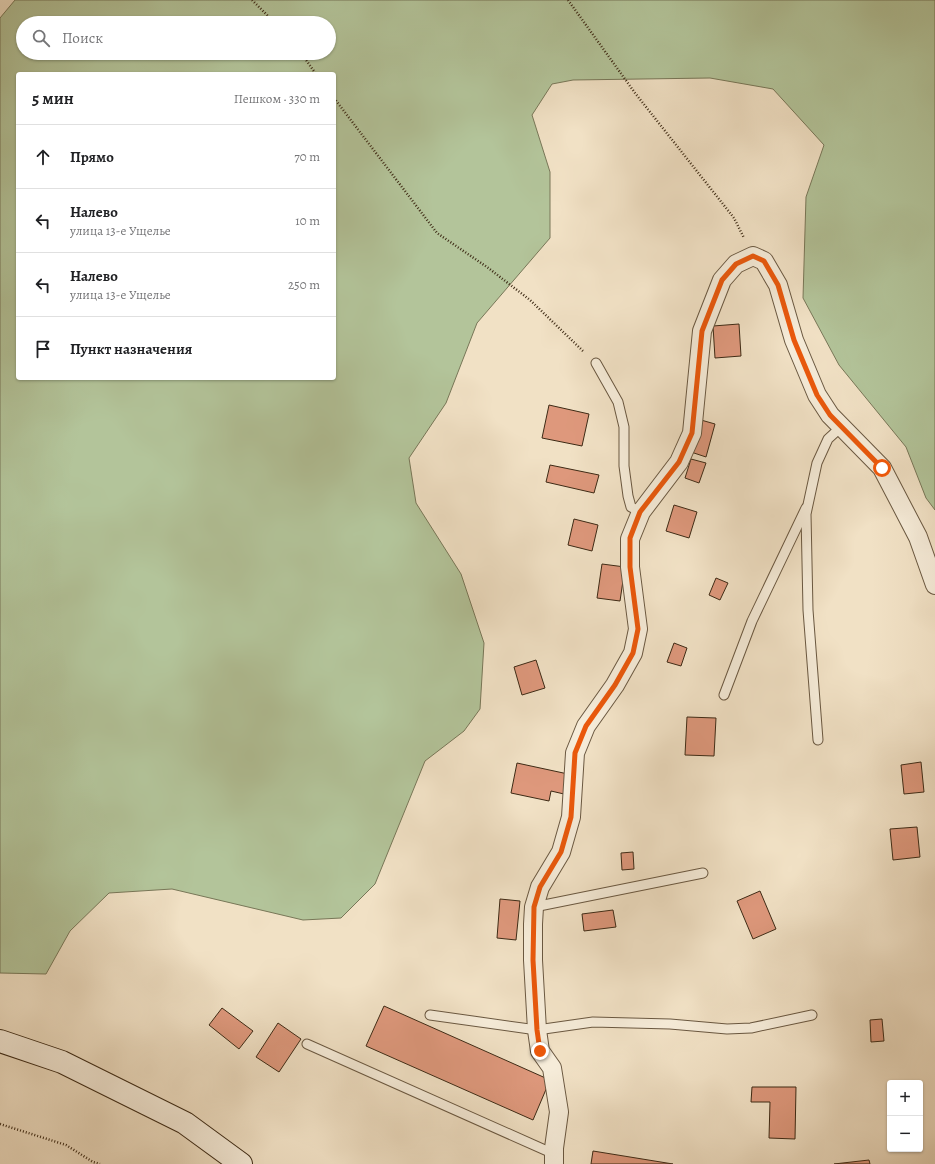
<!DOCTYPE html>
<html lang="ru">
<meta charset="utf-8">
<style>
:root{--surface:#fff;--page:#f6f6f6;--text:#202124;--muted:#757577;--line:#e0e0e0}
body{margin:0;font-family:Alegreya,serif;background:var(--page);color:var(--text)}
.controls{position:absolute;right:12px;bottom:12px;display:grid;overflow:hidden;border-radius:4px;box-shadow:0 1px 3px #0004}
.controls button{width:36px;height:36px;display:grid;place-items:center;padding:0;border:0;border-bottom:1px solid var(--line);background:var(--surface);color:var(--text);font:20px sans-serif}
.stop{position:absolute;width:12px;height:12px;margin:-9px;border:3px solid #ea580c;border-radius:50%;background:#fff}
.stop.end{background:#ea580c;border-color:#fff;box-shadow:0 1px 4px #0008}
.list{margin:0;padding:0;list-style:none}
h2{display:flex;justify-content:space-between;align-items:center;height:52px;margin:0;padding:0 16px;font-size:17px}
h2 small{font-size:13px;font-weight:400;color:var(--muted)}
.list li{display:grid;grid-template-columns:26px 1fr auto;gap:12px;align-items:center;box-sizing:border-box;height:64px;padding:0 16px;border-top:1px solid var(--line)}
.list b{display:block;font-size:15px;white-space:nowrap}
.list p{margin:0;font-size:13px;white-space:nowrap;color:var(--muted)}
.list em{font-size:13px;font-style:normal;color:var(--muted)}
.icon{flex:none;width:22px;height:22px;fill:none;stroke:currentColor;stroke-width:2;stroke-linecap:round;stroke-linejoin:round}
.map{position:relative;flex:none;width:935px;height:1164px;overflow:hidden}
.search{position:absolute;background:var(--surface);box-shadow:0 1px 3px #0004;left:16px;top:16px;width:320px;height:44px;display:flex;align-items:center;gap:10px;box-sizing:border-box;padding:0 14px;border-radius:22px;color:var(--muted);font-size:15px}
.panel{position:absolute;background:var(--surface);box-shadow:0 1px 3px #0004;left:16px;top:72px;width:320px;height:308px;border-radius:4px}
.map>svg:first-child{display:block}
.green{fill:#b3c49a;stroke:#787758;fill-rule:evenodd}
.building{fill:#de987c;stroke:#3d2a15}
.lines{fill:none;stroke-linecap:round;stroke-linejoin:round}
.lane-casing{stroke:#6a5841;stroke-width:11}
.street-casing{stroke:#6a5841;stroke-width:20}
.secondary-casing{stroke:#3d2a15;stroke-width:24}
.path{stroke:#3d2a15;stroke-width:2.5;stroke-dasharray:1 2;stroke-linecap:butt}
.lane{stroke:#f6ecd9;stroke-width:9}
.street{stroke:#f6ecd9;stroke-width:18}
.secondary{stroke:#f6ecd9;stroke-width:22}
.route{stroke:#ea580c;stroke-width:5}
</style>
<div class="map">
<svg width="935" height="1164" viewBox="0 0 935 1164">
<rect width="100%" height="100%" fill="#f1e1c5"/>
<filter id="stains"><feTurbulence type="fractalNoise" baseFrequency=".005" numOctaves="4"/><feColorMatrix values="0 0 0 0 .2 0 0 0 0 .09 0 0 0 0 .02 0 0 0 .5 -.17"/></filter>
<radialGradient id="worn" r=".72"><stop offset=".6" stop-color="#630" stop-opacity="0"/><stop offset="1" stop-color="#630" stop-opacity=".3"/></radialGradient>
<path class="green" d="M15,0H935V510L926,498L906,447L839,365L803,298L806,197L824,145L773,89L710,78L573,80L552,84L532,115L550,172V238L477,323L446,403L409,458L416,503L461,574L484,643L480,709L464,731L425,761L375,884L341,918L303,920L172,889L109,893L70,931L46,974L0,973V18ZM23,23H329V53H23ZM18,74H334V378H18Z"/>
<g class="building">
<path d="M739,324L741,356L715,358L713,326Z"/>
<path d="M549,405L589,414L582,446L542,438Z"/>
<path d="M701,420L715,424L706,457L691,452Z"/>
<path d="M691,459L706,463L699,483L685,478Z"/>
<path d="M550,465L599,475L594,493L546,482Z"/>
<path d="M674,505L697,512L689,538L666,531Z"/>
<path d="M574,519L598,525L592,551L568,545Z"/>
<path d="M602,564L625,567L620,601L597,598Z"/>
<path d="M716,578L728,583L720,600L709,595Z"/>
<path d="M674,643L687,648L681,666L667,662Z"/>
<path d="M536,660L545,688L522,695L514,667Z"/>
<path d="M687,717L716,718L714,756L685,755Z"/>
<path d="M921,762L924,792L904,794L901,765Z"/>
<path d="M517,763L568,774L564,794L551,791L549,801L511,793Z"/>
<path d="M917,827L920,857L893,860L890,829Z"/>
<path d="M633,852L634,869L622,870L621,853Z"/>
<path d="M760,891L776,929L753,939L737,901Z"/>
<path d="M500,899L520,901L516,940L497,938Z"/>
<path d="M613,910L616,927L584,931L582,914Z"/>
<path d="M384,1006L550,1080L533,1120L366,1046Z"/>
<path d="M222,1008L253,1031L239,1049L209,1025Z"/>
<path d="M882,1019L884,1041L871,1042L870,1020Z"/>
<path d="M278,1023L301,1039L279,1072L256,1057Z"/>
<path d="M752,1087H796L795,1139L769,1138L770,1102H751Z"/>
<path d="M593,1151L673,1164H591Z"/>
<path d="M869,1160L870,1164H834Z"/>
</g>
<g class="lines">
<defs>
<g id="lane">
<path d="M596,363L618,402L624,427V466L628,496L631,507L641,512"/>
<path d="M724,695L752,621L806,508"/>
<path d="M818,740L808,610L806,514L817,463L828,439L841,427"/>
<path d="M534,907L703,873"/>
<path d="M430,1015L537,1030L593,1022L670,1024L727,1029L751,1028L812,1015"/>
<path d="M307,1044L554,1154"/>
</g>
<path id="street" d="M554,1164V1148L559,1112L552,1068L540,1051L537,1030L533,960V924L534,907L540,887L561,852L571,817L575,753L586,726L615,685L633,653L638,629L630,567V539L641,512L679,462L692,433L702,331L722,280L736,264L753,256L764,261L778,285L794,340L817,395L830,415L882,468L918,537L935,585"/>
<path id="secondary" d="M0,1041L62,1062L185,1123L241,1164"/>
</defs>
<use href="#lane" class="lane-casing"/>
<use href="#street" class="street-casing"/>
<use href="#secondary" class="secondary-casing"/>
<g class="path">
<path d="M252,0L275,23"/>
<path d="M568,0L635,93L734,218L744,238"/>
<path d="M301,53L316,74"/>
<path d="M334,98L437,233L487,267L530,300L584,352"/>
<path d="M0,1124L66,1145L93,1162L100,1164"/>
</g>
<use href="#lane" class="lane"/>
<use href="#street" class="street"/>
<use href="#secondary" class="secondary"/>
</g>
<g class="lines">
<path class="route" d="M540,1051L537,1030L533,960L534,907L540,887L561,852L571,817L575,753L586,726L615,685L633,653L638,629L630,567V538L640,512L679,462L692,433L702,331L722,280L736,264L753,256L764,261L778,285L794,340L817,395L830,415L882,468"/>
</g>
<rect width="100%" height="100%" filter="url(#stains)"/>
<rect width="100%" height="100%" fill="url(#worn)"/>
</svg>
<div class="controls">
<button>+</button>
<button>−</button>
</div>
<div class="stop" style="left:882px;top:468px"></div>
<div class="stop end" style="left:540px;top:1051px"></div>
<div class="search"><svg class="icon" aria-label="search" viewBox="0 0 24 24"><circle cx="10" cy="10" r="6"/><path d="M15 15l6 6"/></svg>Поиск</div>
<section class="panel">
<h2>5 мин<small>Пешком · 330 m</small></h2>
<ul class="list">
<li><svg class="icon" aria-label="ahead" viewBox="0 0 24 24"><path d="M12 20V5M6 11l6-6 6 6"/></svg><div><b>Прямо</b></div><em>70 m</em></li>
<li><svg class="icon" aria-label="left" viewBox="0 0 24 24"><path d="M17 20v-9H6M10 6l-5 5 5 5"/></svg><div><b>Налево</b><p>улица 13-е Ущелье</p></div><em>10 m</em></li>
<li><svg class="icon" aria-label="left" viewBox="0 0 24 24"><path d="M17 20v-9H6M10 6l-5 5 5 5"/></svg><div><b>Налево</b><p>улица 13-е Ущелье</p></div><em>250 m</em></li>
<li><svg class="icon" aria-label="arrive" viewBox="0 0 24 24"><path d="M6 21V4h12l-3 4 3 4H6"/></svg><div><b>Пункт назначения</b></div></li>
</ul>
</section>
</div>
